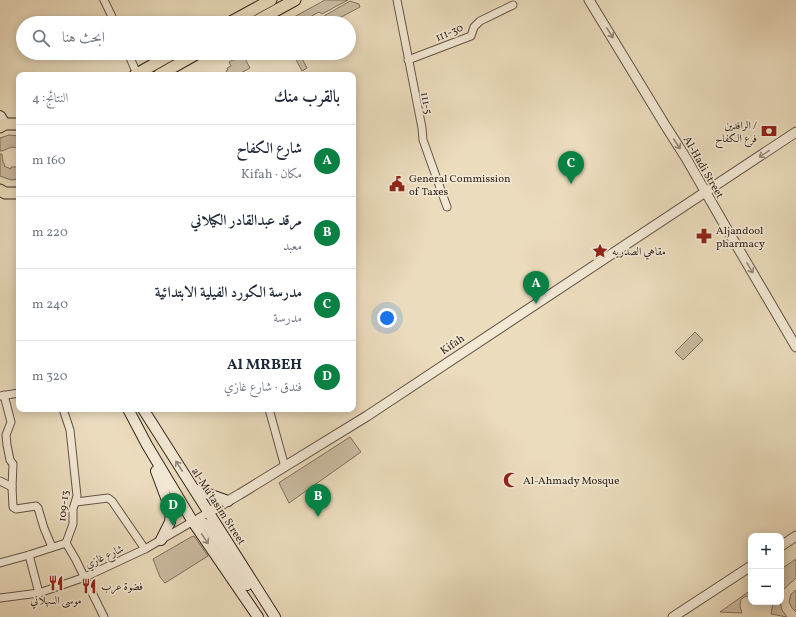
<!DOCTYPE html>
<html lang="ar">
<meta charset="utf-8">
<style>
:root{--surface:#fff;--page:#f2f2f3;--text:#1f2937;--muted:#747a83;--line:#e0e1e3;--accent:#0b8043}
body{margin:0;font-family:Vollkorn,Amiri,serif;background:var(--page);color:var(--text);direction:rtl}
.controls{position:absolute;right:12px;bottom:12px;display:grid;overflow:hidden;border-radius:8px;box-shadow:0 2px 10px #0003}
.controls button{width:36px;height:36px;display:grid;place-items:center;padding:0;border:0;border-bottom:1px solid var(--line);background:var(--surface);color:var(--text);font:20px sans-serif}
.you{position:absolute;left:387px;top:318px;width:14px;height:14px;margin:-10px;border:3px solid #fff;border-radius:50%;background:#1a73e8;box-shadow:0 0 0 6px #1a73e833}
.badge{display:grid;place-items:center;width:26px;height:26px;border-radius:50%;background:var(--accent);color:#fff;font-size:13px;font-weight:700}
.pin{position:absolute;translate:-50% -33px;filter:drop-shadow(0 1px 2px #0008)}
.pin::after{content:'';position:absolute;top:21px;width:14px;height:12px;background:inherit;clip-path:polygon(0 0,100% 0,50% 100%)}
.list{margin:0;padding:0;list-style:none}
h2{display:flex;justify-content:space-between;align-items:center;height:52px;margin:0;padding:0 16px;font-size:17px}
h2 small{font-size:13px;font-weight:400;color:var(--muted)}
.list li{display:grid;grid-template-columns:26px 1fr auto;gap:12px;align-items:center;box-sizing:border-box;height:72px;padding:0 16px;border-top:1px solid var(--line)}
.list b{display:block;font-size:15px;white-space:nowrap}
.list p{margin:0;font-size:13px;white-space:nowrap;color:var(--muted)}
.list em{font-size:13px;font-style:normal;color:var(--muted)}
.icon{flex:none;width:22px;height:22px;fill:none;stroke:currentColor;stroke-width:2;stroke-linecap:round;stroke-linejoin:round}
.map{position:relative;flex:none;width:796px;height:617px;overflow:hidden;direction:ltr}
.search{position:absolute;background:var(--surface);box-shadow:0 2px 10px #0003;left:16px;top:16px;width:340px;height:44px;display:flex;align-items:center;gap:10px;box-sizing:border-box;padding:0 14px;border-radius:22px;color:var(--muted);font-size:15px}
.panel{position:absolute;background:var(--surface);box-shadow:0 2px 10px #0003;left:16px;top:72px;width:340px;height:340px;border-radius:8px;direction:rtl}
.map>svg:first-child{display:block}
.green{fill:#ccbda2;stroke:#827260}
.lines{fill:none;stroke-linecap:round;stroke-linejoin:round}
.minor-casing{stroke:#645546;stroke-width:9}
.tertiary-casing{stroke:#645546;stroke-width:11}
.secondary-casing{stroke:#37281f;stroke-width:12}
.primary-casing{stroke:#37281f;stroke-width:13}
.minor{stroke:#f2e8d4;stroke-width:7}
.tertiary{stroke:#f2e8d4;stroke-width:9}
.secondary{stroke:#f2e8d4;stroke-width:10}
.primary{stroke:#ebdcbd;stroke-width:11}
.oneway{stroke:#94887a}
.labels{text-anchor:middle;stroke-width:3.5;stroke-linejoin:round;paint-order:stroke}
.street-label{font-size:11px;fill:#37281f;stroke:#f2e8d4}
.poi-label{font-size:11px;fill:#37281f;stroke:#f2e8d4;text-anchor:start}
</style>
<div class="map">
<svg width="796" height="617" viewBox="0 0 796 617">
<rect width="100%" height="100%" fill="#ebdcbd"/>
<filter id="stains"><feTurbulence type="fractalNoise" baseFrequency=".005" numOctaves="4"/><feColorMatrix values="0 0 0 0 .2 0 0 0 0 .09 0 0 0 0 .02 0 0 0 .5 -.17"/></filter>
<radialGradient id="worn" r=".72"><stop offset=".6" stop-color="#630" stop-opacity="0"/><stop offset="1" stop-color="#630" stop-opacity=".3"/></radialGradient>
<g class="green">
<path d="M325,0H348L322,14L319,12L299,23H283Z"/>
<path d="M350,1L359,4L360,7L330,23H316L323,20L324,16Z"/>
<path d="M236,53H242L250,68L237,75H228L226,71L228,70L227,68L231,66L229,62L235,59L234,56L237,55Z"/>
<path d="M299,53L307,68L302,71L294,56Z"/>
<path d="M9,135L19,136V149C9,144 8,151 0,151V138Z"/>
<path d="M0,154H2L3,162L5,165L4,166L11,169V167H19V179L11,180L0,176Z"/>
<path d="M695,332L703,340L683,360L675,352Z"/>
<path d="M350,437L361,452L289,503L279,483L280,482Z"/>
<path d="M194,536L208,556L165,583L160,577L153,559L191,537Z"/>
<path d="M796,559V578L783,590L781,596V569Z"/>
<path d="M751,590V597L746,596L741,599L740,606L742,613L720,612Z"/>
<path d="M796,590V612L792,608L789,602L791,594Z"/>
<path d="M773,602H780L782,610L787,617L771,614Z"/>
</g>
<g class="lines">
<defs>
<g id="minor">
<path d="M104,0L115,23"/>
<path d="M397,0L422,128L423,140L447,207"/>
<path d="M128,53L137,74"/>
<path d="M408,60L471,36L474,27L480,21L513,5"/>
<path d="M4,395L11,422L6,435L7,445L10,460L13,464L12,487L13,507L16,509L36,506L38,508L44,528L52,547"/>
<path d="M0,396L19,393"/>
<path d="M63,409L70,430L77,496L73,509V524L66,543L76,560L104,617"/>
<path d="M269,409L285,467"/>
<path d="M0,481L12,487"/>
<path d="M76,502L108,498L112,501L145,549"/>
<path d="M29,555L39,593"/>
<path d="M0,563L29,555L66,543"/>
<path d="M0,598L39,593L85,577L145,549L209,512"/>
</g>
<g id="tertiary">
<path d="M589,0L665,125L686,158L724,224L796,347"/>
<path d="M209,512L240,494L367,416L796,132"/>
<path d="M781,546L796,536"/>
<path d="M673,617L751,566"/>
</g>
<g id="secondary">
<path d="M0,116L5,124"/>
<path d="M128,409L147,445L193,522L258,617"/>
<path d="M143,409L275,617"/>
<path d="M156,471L171,511L170,522L161,540"/>
<path d="M194,489L228,501"/>
<path d="M193,522L199,521L207,525L247,585"/>
</g>
<g id="primary">
<path d="M229,23L271,0"/>
<path d="M253,23L295,0"/>
<path d="M135,75L174,53"/>
<path d="M159,75L198,53"/>
<path d="M0,127L5,124H19"/>
<path d="M0,190L5,193H19"/>
</g>
</defs>
<use href="#minor" class="minor-casing"/>
<use href="#tertiary" class="tertiary-casing"/>
<use href="#secondary" class="secondary-casing"/>
<use href="#primary" class="primary-casing"/>
<use href="#minor" class="minor"/>
<use href="#tertiary" class="tertiary"/>
<use href="#secondary" class="secondary"/>
<use href="#primary" class="primary"/>
</g>
<defs><path id="oneway-shaft" d="M-6 0H5M1.5-3L5.5 0L1.5 3" fill="none" stroke-width="1.6" stroke-linecap="round" stroke-linejoin="round"/></defs>
<g class="oneway">
<use href="#oneway-shaft" transform="translate(610 33) rotate(58)"/>
<use href="#oneway-shaft" transform="translate(677 144) rotate(57)"/>
<use href="#oneway-shaft" transform="translate(764 154) rotate(146)"/>
<use href="#oneway-shaft" transform="translate(750 268) rotate(60)"/>
<use href="#oneway-shaft" transform="translate(179 466) rotate(-123)"/>
<use href="#oneway-shaft" transform="translate(205 539) rotate(56)"/>
</g>
<defs>
<symbol id="bank-bare" viewBox="-9 -9 18 18"><path d="M-6-4H6V4H-6ZM0-2.3a2.3 2.3 0 1 0 0 4.6a2.3 2.3 0 1 0 0-4.6Z" fill="#8f2418" stroke="#f2e8d4" stroke-width="2.5" paint-order="stroke"/></symbol>
<symbol id="civic-bare" viewBox="-9 -9 18 18"><path d="M-.6-6.5H3V-4.5H.6V-3L4-1V1h2V6H-6V1h2V-1L-.6-3ZM-1.2 2.5V6h2.4V2.5Z" fill="#8f2418" stroke="#f2e8d4" stroke-width="2.5" paint-order="stroke"/></symbol>
<symbol id="pharmacy-bare" viewBox="-9 -9 18 18"><path d="M-2-6h4v4h4v4h-4v4h-4v-4h-4v-4h4Z" fill="#8f2418" stroke="#f2e8d4" stroke-width="2.5" paint-order="stroke"/></symbol>
<symbol id="sight-bare" viewBox="-9 -9 18 18"><path d="M0-6L1.8-2.2L6-1.7L2.9 1.2L3.7 5.4L0 3.3L-3.7 5.4L-2.9 1.2L-6-1.7L-1.8-2.2Z" fill="#8f2418" stroke="#f2e8d4" stroke-width="2.5" paint-order="stroke"/></symbol>
<symbol id="mosque-bare" viewBox="-9 -9 18 18"><path d="M3.5-4.9A6 6 0 1 0 3.5 4.9A5 5 0 1 1 3.5-4.9Z" fill="#8f2418" stroke="#f2e8d4" stroke-width="2.5" paint-order="stroke"/></symbol>
<symbol id="restaurant-bare" viewBox="-9 -9 18 18"><path d="M-5-6h1v4h1v-4h1v4h1v-4h1v5L-1.5 .5V6h-2V.5L-5-1ZM5-6V6H3V1.5H1.5Q1.5-4 5-6Z" fill="#8f2418" stroke="#f2e8d4" stroke-width="2.5" paint-order="stroke"/></symbol>
</defs>
<g fill-rule="evenodd">
<use href="#bank-bare" x="758" y="120" width="22" height="22"/>
<use href="#civic-bare" x="386" y="173" width="22" height="22"/>
<use href="#pharmacy-bare" x="693" y="225" width="22" height="22"/>
<use href="#sight-bare" x="589" y="240" width="22" height="22"/>
<use href="#mosque-bare" x="500" y="469" width="22" height="22"/>
<use href="#restaurant-bare" x="45" y="572" width="22" height="22"/>
<use href="#restaurant-bare" x="78" y="575" width="22" height="22"/>
</g>
<g class="labels">
<g class="street-label">
<text transform="translate(449 32) rotate(-23)" y="4">111-30</text>
<text transform="translate(427 103) rotate(79)" y="4">111-5</text>
<text transform="translate(704 167) rotate(60)" y="4">Al-Hadi Street</text>
<text transform="translate(452 344) rotate(-34)" y="4">Kifah</text>
<text transform="translate(63 506) rotate(-84)" y="4">109-13</text>
<text transform="translate(219 506) rotate(57)" y="4">al-Mu'tasim Street</text>
<text transform="translate(104 556) rotate(-25)" y="4">شارع غازي</text>
</g>
<g class="poi-label">
<text x="757" y="129" text-anchor="end">الرافدين /<tspan x="757" dy="13">فرع الكفاح</tspan></text>
<text x="409" y="182">General Commission<tspan x="409" dy="13">of Taxes</tspan></text>
<text x="716" y="234">Aljandool<tspan x="716" dy="13">pharmacy</tspan></text>
<text x="612" y="255">مقاهي الصدريه</text>
<text x="523" y="484">Al-Ahmady Mosque</text>
<text x="101" y="590">فضوة عرب</text>
<text x="56" y="604" text-anchor="middle">موسى السهلاني</text>
</g>
</g>
<rect width="100%" height="100%" filter="url(#stains)"/>
<rect width="100%" height="100%" fill="url(#worn)"/>
</svg>
<div class="controls">
<button>+</button>
<button>−</button>
</div>
<div class="you"></div>
<div class="pin badge" style="left:536px;top:304px">A</div>
<div class="pin badge" style="left:318px;top:517px">B</div>
<div class="pin badge" style="left:571px;top:184px">C</div>
<div class="pin badge" style="left:173px;top:526px">D</div>
<div class="search"><svg class="icon" aria-label="search" viewBox="0 0 24 24"><circle cx="10" cy="10" r="6"/><path d="M15 15l6 6"/></svg>ابحث هنا</div>
<section class="panel">
<h2>بالقرب منك<small>النتائج: 4</small></h2>
<ul class="list">
<li><span class="badge">A</span><div><b>شارع الكفاح</b><p>مكان · Kifah</p></div><em>160 m</em></li>
<li><span class="badge">B</span><div><b>مرقد عبدالقادر الكيلاني</b><p>معبد</p></div><em>220 m</em></li>
<li><span class="badge">C</span><div><b>مدرسة الكورد الفيلية الابتدائية</b><p>مدرسة</p></div><em>240 m</em></li>
<li><span class="badge">D</span><div><b>Al MRBEH</b><p>فندق · شارع غازي</p></div><em>320 m</em></li>
</ul>
</section>
</div>
